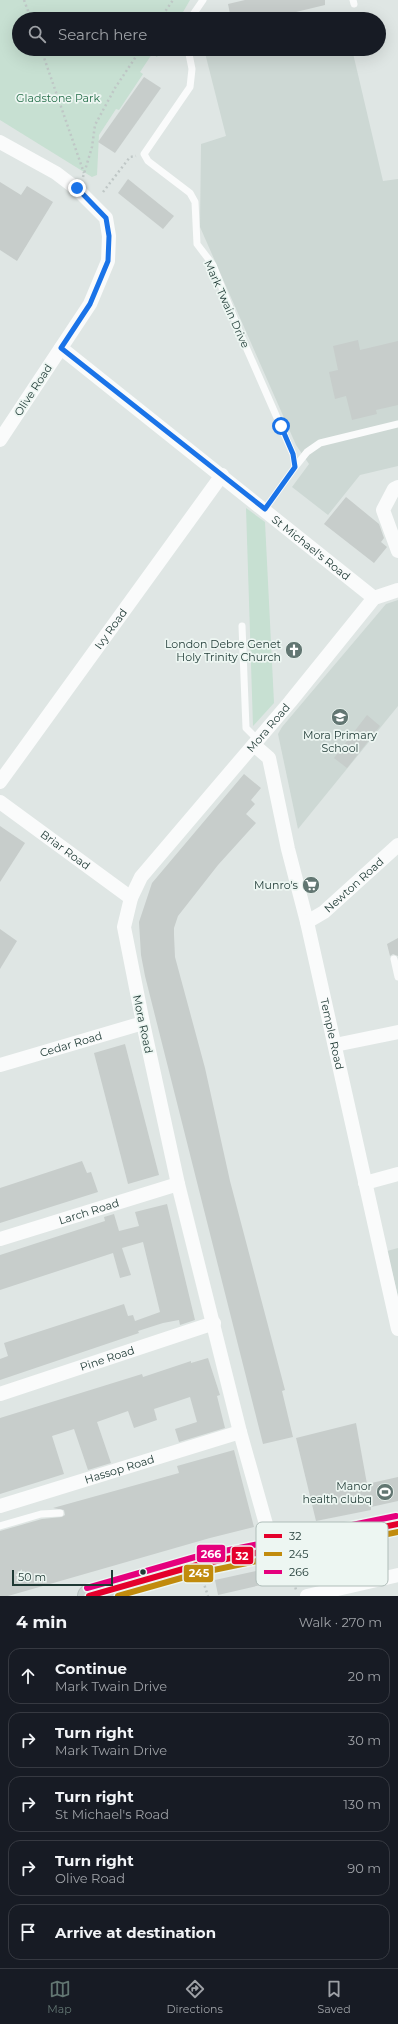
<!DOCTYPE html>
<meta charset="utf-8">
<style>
:root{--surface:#171b24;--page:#242831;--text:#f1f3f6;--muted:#9ea1a6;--line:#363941;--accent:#627672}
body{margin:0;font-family:Montserrat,sans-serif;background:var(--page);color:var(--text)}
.scale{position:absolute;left:12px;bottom:10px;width:101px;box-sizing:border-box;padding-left:4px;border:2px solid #1e3934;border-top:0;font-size:11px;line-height:14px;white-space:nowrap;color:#1e3934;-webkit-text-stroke:3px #edf6f2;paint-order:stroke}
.stop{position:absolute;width:12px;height:12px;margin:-9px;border:3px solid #1a73e8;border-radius:50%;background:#fff}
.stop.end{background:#1a73e8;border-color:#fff;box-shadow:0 1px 4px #0008}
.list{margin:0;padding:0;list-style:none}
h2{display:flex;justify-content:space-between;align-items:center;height:52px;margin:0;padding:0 16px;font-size:17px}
h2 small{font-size:13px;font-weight:400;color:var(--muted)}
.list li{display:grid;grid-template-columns:26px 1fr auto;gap:12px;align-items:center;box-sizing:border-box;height:56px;margin:0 8px 8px;padding:0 8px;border:1px solid var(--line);border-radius:12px}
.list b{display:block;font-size:15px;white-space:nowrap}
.list p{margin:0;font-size:13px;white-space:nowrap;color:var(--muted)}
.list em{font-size:13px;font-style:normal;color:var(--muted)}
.icon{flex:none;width:22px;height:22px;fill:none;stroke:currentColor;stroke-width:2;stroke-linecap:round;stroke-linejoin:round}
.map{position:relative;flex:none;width:398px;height:1596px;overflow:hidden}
.search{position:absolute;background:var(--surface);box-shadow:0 4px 16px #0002;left:12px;right:12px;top:12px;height:44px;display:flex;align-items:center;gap:10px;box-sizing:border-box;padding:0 14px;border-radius:22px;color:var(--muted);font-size:15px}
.sheet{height:372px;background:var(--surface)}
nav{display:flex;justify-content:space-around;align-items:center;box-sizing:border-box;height:56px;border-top:1px solid var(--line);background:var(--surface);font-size:11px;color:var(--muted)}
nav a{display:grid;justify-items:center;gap:2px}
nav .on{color:var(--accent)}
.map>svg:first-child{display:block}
.built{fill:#cdd8d4}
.green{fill:#c7e0d2}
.building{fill:#c7cdcb}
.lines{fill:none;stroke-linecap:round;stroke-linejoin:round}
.primary-casing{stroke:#bac3c1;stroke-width:24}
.path{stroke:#bfc7c6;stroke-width:2.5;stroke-dasharray:2 3;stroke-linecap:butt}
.lane{stroke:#fafbfb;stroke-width:7}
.street{stroke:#fafbfb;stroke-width:14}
.primary{stroke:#cbd4d2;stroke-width:22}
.bus-1-casing{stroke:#edf6f2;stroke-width:9}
.bus-2-casing{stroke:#edf6f2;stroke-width:9}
.bus-3-casing{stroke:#edf6f2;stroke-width:9}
.bus-1{stroke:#e4002b;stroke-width:6}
.bus-2{stroke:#c18b0d;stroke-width:6}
.bus-3{stroke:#e5007d;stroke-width:6}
.route{stroke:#1a73e8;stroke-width:5}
.bus-dot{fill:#1e3934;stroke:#edf6f2;stroke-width:1.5}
.labels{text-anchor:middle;stroke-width:3.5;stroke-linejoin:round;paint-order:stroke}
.park-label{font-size:11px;fill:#27704b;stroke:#edf6f2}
.street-label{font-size:11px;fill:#1e3934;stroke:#edf6f2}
.poi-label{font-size:11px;fill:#1e3934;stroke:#edf6f2;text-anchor:end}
.key{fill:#edf6f2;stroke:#afbdb9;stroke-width:1}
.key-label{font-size:11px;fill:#1e3934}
.line-badge{stroke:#edf6f2;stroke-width:1.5}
.badge-label{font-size:11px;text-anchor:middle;font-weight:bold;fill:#fff}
</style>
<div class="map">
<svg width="398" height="1596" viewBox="0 0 398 1596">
<rect width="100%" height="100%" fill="#dfe6e4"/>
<g class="built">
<path d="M204,49H352L383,181L398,179V466L360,475L328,515L292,487L309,464L296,445L200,227L201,144L226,136Z"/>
<path d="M398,600V706L298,829L278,734L282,727L386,604Z"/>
<path d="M398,1248V1296L387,1251Z"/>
</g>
<g class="green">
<path d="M0,0H190L179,19H19V49H162L157,57L152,54L140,72L143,74L119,110L116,109L99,135L97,175L92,177L0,120Z"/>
<path d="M246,508L265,522L274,703L253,726Z"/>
</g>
<g class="building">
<path d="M245,0H325V5L267,19H231L228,4Z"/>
<path d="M144,77L161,88L115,153L98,142Z"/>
<path d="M128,179L174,216L163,229L118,193Z"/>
<path d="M0,182L21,195L27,186L53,202L17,261L0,250Z"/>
<path d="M358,340L360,350L398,341V405L376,410L377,414L352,420L346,396L335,399L329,372L338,370L333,346Z"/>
<path d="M346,497L379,524L384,538L381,542L387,547L374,563L324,524Z"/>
<path d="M367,715L380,726L347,768L334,758Z"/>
<path d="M244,774L261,788L251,800L255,804L246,814L256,823L218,865L178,916L174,928V935L175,957L205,1068L230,1181L285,1390L282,1391L293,1437L263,1444L145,976L141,955L139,922L152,883Z"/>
<path d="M0,826L25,843L0,882Z"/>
<path d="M0,929L17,941L0,969Z"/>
<path d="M398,938V956L393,954L390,956L387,944Z"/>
<path d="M125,1044L159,1175L128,1184L94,1053Z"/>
<path d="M82,1161L87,1173L91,1172L98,1192L0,1223V1188Z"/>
<path d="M167,1204L195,1320L180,1325L179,1320L163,1323L138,1331L139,1333L0,1380V1359L8,1356L4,1343L124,1304L128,1316L133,1315L135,1321L160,1312L143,1242L122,1248L131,1275L120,1278L113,1253L0,1290V1255L105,1221L104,1217L114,1214L119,1231L139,1226L135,1212Z"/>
<path d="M208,1358L220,1395L217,1396L225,1428L179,1442L175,1429L197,1422L190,1397L154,1409L157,1420L134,1428L128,1411L97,1422L111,1463L88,1470L74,1429L52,1436L64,1474L0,1494V1418L142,1374L143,1377L191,1361V1363Z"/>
<path d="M356,1423L367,1484L398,1477V1501L371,1507V1510L316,1521L296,1438Z"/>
<path d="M234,1450L254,1527L210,1538L8,1596H0V1531L42,1519L62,1517L65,1515L64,1510L53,1508L179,1473L177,1466Z"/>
<path d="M288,1564L291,1578L218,1595L215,1580Z"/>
</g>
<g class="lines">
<defs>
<path id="primary" d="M89,1596L197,1565L398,1524"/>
</defs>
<use href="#primary" class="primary-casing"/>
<g class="path">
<path d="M24,0L31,19"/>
<path d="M160,19L173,0"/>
<path d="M41,49L84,173"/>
<path d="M83,177L92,147L95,125L115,88L141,49"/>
<path d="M103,192L130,157L136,156"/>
<path d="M290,1563L296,1590"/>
<path d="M203,1581L208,1596"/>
</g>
<g class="lane">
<path d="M353,0L354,4"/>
<path d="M190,19L203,0"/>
<path d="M188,49L192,69L190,87L144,154L148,161L190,193L195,202L197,244L213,265L242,338L293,454L295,467L265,509"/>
<path d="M295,467L307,452L320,443L398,424"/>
<path d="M242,626L246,728L258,740"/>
<path d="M394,959L398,977"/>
<path d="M0,1526L41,1514L60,1513"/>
</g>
<g class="street">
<path d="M0,142L56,173L77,189L106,218L109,236L108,261L90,304L0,440"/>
<path id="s1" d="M61,348L374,598"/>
<path d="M398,487L394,489L383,510L398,551"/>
<path id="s2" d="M254,745L269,758L288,849L307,922L398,1329"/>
<path id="s3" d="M0,782L222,475"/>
<path id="s4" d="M0,802L131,898"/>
<path id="s5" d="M307,922L324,912L398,845"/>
<path d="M335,1045L398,1032"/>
<path id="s6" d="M0,1065L143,1023"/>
<path d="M365,1183L398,1174"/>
<path id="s7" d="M0,1239L178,1184"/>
<path id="s8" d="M0,1394L214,1323"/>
<path id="s9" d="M0,1506L240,1432"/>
<path id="s10" d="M273,1549L240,1432L178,1184L143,1023L124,927L131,898L141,877L290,702L374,598L398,590"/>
<path d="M307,1596L398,1575"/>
</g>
<use href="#primary" class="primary"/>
<defs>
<path id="bus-1" d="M89,1596L197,1565L398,1524"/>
<path id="bus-2" d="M118,1596L199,1573L398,1532"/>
<path id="bus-3" d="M87,1588L195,1557L396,1516"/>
</defs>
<use href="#bus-1" class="bus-1-casing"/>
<use href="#bus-2" class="bus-2-casing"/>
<use href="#bus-3" class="bus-3-casing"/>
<use href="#bus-1" class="bus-1"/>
<use href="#bus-2" class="bus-2"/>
<use href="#bus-3" class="bus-3"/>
</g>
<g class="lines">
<path class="route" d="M77,188L106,218L109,236L108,261L90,304L61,348L265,509L295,467L293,454L281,426"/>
</g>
<defs>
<symbol id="church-disc" viewBox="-11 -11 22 22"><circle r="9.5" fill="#627672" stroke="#edf6f2"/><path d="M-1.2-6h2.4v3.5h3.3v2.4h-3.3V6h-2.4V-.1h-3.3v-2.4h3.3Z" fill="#fff"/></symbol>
<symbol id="school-disc" viewBox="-11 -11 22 22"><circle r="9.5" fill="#627672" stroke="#edf6f2"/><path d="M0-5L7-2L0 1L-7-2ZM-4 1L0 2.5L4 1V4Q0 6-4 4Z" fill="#fff"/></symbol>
<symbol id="supermarket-disc" viewBox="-11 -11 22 22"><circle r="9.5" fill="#627672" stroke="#edf6f2"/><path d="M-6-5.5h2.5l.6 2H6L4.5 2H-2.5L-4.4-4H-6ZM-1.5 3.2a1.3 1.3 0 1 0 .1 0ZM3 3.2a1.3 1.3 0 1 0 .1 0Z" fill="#fff"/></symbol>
<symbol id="stadium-disc" viewBox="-11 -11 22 22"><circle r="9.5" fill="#627672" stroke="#edf6f2"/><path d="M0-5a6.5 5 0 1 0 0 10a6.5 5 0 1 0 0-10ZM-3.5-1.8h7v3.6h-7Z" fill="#fff"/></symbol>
</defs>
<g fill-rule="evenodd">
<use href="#church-disc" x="284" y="640" width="20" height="20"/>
<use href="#school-disc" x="330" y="707" width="20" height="20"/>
<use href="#supermarket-disc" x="301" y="875" width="20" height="20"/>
<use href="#stadium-disc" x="375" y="1482" width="20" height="20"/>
</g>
<circle class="bus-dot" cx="143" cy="1572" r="3.5"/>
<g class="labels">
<g class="park-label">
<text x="58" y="102">Gladstone Park</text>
</g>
<g class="street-label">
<text transform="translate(227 304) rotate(66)" y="4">Mark Twain Drive</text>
<text transform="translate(33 390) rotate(-57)" y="4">Olive Road</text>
<text dy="4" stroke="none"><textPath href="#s1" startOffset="320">St Michael's Road</textPath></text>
<text dy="4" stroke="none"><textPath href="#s3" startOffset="189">Ivy Road</textPath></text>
<text dy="4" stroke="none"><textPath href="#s10" startOffset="889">Mora Road</textPath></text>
<text dy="4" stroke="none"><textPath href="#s4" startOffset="81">Briar Road</textPath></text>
<text dy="4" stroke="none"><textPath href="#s5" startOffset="60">Newton Road</textPath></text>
<text transform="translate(143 1024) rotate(78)" y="4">Mora Road</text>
<text dy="4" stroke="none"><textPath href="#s2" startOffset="303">Temple Road</textPath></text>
<text dy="4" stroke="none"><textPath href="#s6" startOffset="74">Cedar Road</textPath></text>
<text dy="4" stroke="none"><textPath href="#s7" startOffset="93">Larch Road</textPath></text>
<text dy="4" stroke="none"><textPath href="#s8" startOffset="113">Pine Road</textPath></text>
<text dy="4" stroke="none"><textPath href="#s9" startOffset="125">Hassop Road</textPath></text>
</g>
<g class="poi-label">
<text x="281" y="648">London Debre Genet<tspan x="281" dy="13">Holy Trinity Church</tspan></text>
<text x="340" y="739" text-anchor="middle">Mora Primary<tspan x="340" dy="13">School</tspan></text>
<text x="298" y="889">Munro's</text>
<text x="372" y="1490">Manor<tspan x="372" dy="13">health clubq</tspan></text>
</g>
</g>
<rect x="256" y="1522" width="132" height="64" rx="6" class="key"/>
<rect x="264" y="1534" width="18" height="4" fill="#e4002b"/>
<rect x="264" y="1552" width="18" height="4" fill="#c18b0d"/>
<rect x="264" y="1570" width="18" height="4" fill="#e5007d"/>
<g class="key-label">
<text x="289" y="1540">32</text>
<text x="289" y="1558">245</text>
<text x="289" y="1576">266</text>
</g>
<g class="line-badge">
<rect x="196" y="1544" width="30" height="19" rx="4" fill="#e5007d"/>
<rect x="231" y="1546" width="23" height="19" rx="4" fill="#e4002b"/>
<rect x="183" y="1564" width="31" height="19" rx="4" fill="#c18b0d"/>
</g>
<g class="badge-label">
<text x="211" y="1558">266</text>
<text x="242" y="1560">32</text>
<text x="199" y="1577">245</text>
</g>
</svg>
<div class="scale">50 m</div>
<div class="stop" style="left:281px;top:426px"></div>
<div class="stop end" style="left:77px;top:188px"></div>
<div class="search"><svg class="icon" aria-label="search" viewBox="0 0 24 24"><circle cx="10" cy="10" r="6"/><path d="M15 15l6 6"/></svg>Search here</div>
</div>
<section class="sheet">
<h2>4 min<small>Walk · 270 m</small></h2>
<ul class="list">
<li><svg class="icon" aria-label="ahead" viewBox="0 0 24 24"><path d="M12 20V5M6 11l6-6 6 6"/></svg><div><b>Continue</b><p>Mark Twain Drive</p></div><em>20 m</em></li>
<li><svg class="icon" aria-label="right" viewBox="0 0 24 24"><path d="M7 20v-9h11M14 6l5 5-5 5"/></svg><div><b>Turn right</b><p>Mark Twain Drive</p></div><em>30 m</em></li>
<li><svg class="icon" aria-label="right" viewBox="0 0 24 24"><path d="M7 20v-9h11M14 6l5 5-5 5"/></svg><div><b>Turn right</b><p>St Michael's Road</p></div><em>130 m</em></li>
<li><svg class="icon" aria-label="right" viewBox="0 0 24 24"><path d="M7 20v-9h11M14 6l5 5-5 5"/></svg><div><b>Turn right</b><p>Olive Road</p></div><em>90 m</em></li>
<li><svg class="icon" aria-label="arrive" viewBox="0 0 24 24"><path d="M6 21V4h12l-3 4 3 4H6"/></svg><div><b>Arrive at destination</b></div></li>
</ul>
</section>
<nav>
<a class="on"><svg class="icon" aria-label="map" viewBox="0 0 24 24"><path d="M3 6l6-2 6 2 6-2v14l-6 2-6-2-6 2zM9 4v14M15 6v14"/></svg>Map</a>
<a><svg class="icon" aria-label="directions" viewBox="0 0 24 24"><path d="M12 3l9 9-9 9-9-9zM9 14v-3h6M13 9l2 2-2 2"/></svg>Directions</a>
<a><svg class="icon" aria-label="saved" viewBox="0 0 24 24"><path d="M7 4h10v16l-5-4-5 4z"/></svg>Saved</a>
</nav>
